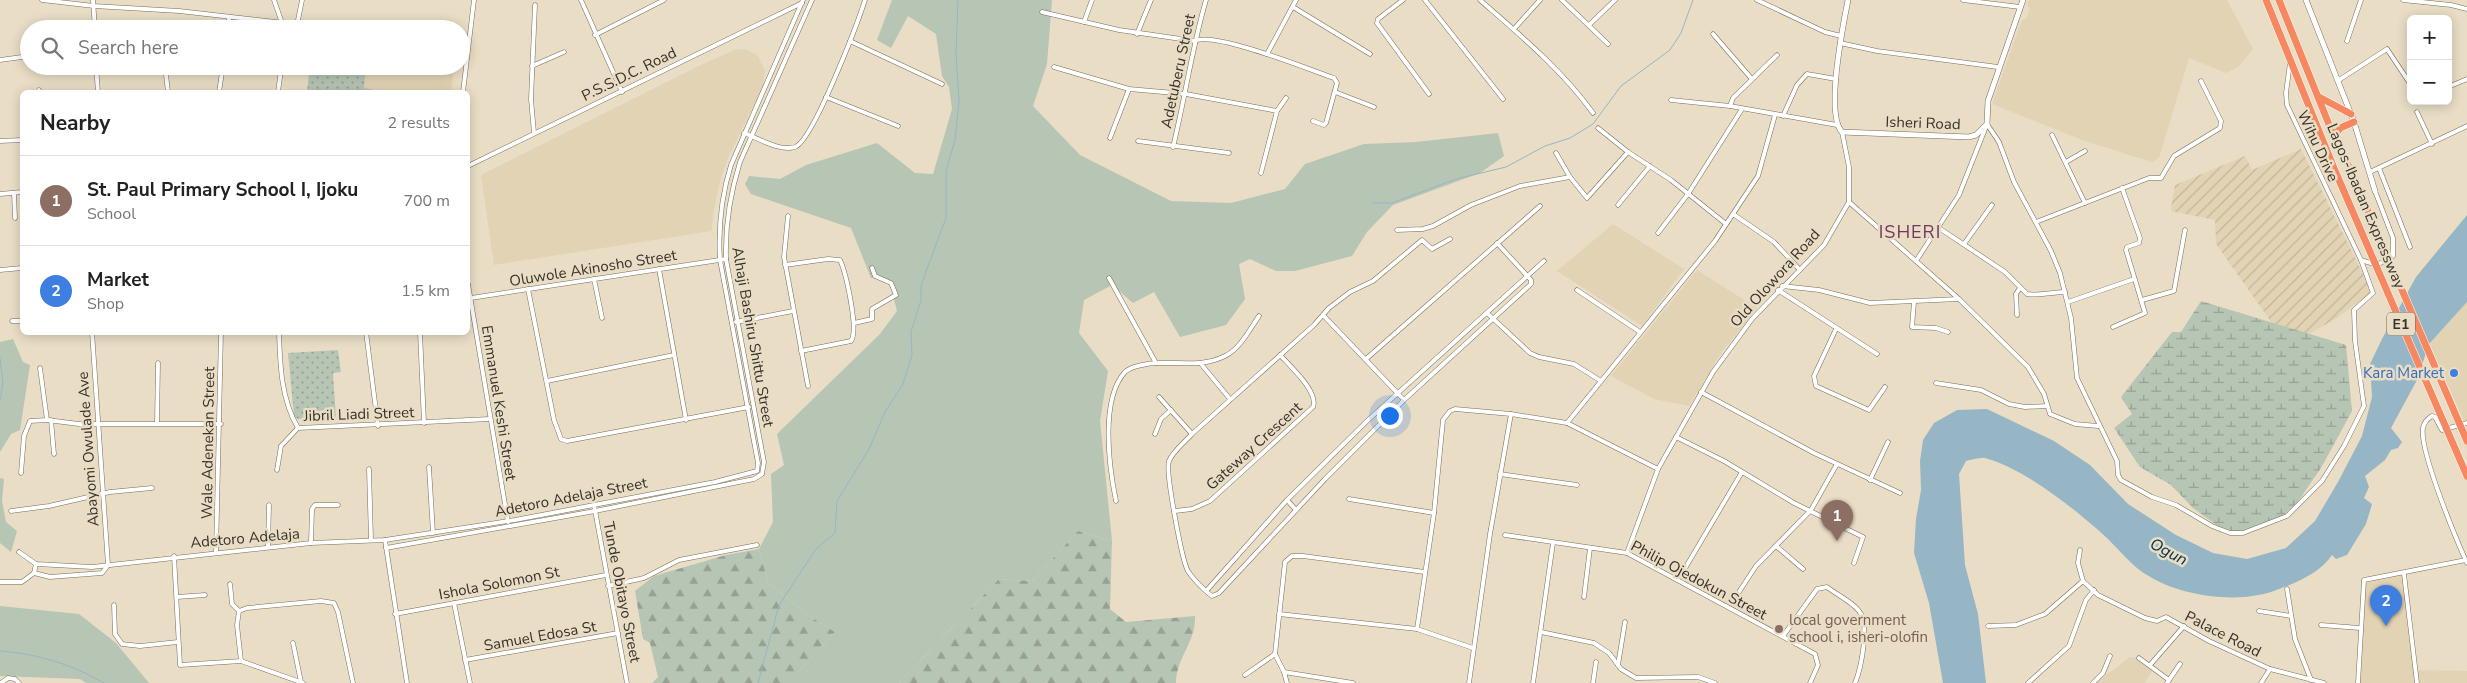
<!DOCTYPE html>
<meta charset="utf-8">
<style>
:root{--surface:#fff;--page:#f6f6f6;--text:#222;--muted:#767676;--line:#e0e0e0;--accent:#ea580c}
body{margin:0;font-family:"Nunito Sans",sans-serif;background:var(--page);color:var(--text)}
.controls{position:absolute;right:15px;top:15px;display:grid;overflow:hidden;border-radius:8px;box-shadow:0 2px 12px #0003}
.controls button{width:45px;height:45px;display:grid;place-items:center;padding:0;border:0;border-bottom:1px solid var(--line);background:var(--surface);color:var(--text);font:25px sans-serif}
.you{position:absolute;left:1389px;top:415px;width:18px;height:18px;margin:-12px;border:4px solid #fff;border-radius:50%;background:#1a73e8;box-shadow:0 0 0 8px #1a73e833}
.badge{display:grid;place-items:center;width:32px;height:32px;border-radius:50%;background:var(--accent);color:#fff;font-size:16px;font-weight:700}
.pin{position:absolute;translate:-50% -41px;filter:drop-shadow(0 1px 2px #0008)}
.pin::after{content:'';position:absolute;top:26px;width:18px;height:15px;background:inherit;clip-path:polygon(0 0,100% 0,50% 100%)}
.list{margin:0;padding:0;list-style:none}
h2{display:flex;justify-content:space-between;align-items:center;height:65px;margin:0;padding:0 20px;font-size:21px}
h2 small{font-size:16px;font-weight:400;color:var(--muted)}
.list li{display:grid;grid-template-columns:32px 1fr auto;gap:15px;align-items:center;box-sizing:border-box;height:90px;padding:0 20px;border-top:1px solid var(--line)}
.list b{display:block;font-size:19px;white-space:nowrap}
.list p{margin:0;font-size:16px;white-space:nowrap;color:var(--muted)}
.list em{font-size:16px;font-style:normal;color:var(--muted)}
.icon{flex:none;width:28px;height:28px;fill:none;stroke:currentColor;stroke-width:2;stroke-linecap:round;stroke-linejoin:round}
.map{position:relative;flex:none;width:2467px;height:683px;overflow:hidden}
.search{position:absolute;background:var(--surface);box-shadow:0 2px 12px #0003;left:20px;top:20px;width:450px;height:55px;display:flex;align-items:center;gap:12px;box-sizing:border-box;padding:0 18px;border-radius:28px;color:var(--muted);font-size:19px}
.panel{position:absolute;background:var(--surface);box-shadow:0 2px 12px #0003;left:20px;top:90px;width:450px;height:245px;border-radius:8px}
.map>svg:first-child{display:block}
.built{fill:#e2d3b4}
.industrial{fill:url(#industrial-furrows)}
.grass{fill:#b7c5b5}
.forest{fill:url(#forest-firs)}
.wetland{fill:url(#wetland-marsh)}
.park{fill:url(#park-dots)}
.water{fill:#96b6c6}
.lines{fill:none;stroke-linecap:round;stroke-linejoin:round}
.stream{stroke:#96b6c6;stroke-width:1}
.street-casing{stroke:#776c57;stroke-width:5}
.secondary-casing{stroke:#776c57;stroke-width:6}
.highway-casing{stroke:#fff;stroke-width:8}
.street{stroke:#fff;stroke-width:4}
.secondary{stroke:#fff;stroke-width:5}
.highway{stroke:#f58861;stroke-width:7}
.highway-bridge-casing{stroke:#fff;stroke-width:8;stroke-linecap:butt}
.highway-bridge{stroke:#f58861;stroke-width:7}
.shop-dot{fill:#3f7fe0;stroke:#e9ddc5;stroke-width:2}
.education-dot{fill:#8d6e63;stroke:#e9ddc5;stroke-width:2}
.labels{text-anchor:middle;stroke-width:5;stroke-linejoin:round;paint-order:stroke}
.shield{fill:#e9ddc5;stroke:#6c6558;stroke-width:1}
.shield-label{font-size:14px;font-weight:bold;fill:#373229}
.street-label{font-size:15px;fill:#373229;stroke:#e9ddc5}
.shop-label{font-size:15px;fill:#366cbe;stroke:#e9ddc5;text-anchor:end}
.education-label{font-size:15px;fill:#785e54;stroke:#e9ddc5;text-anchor:start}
.water-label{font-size:16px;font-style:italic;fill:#023244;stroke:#e9ddc5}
.quarter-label{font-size:18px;letter-spacing:1px;fill:#713661;stroke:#e9ddc5}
</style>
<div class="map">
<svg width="2467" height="683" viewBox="0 0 2467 683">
<defs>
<pattern id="industrial-furrows" width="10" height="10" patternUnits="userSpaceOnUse" patternTransform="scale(1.25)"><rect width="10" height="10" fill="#e2d3b4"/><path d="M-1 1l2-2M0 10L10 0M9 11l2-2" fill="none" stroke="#c2b69b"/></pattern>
<pattern id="forest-firs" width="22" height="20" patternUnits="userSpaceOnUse" patternTransform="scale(1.25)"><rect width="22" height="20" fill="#b7c5b5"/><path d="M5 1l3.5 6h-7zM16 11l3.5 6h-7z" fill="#96a193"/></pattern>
<pattern id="wetland-marsh" width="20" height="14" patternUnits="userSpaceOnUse" patternTransform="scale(1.25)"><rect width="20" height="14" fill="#b7c5b5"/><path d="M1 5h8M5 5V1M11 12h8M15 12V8" fill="none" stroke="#96a193"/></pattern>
<pattern id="park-dots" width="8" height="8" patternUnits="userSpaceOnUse" patternTransform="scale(1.25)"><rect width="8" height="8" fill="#b7c5b5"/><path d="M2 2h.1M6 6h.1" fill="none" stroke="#96a193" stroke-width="1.8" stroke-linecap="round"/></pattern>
</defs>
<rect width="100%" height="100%" fill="#e9ddc5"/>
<g class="built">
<path d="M2029,0H2227L2253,49L2238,67L2226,73L2189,58L2159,158L2152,162L2085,141L1992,104L2022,20L2026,19L2030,9L2027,5Z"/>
<path d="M746,49L758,56L765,71L763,86L729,156L720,181L713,215L712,231L494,265L481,175L701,65L735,50Z"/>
<path d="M310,66H360L420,75L421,66H454L451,92H307Z"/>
<path d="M1613,224L1684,269L1642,326L1557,271Z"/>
<path d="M1697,270L1757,308L1721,353L1689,406L1654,399L1611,376Z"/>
<path d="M2467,302V427L2429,344Z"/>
<path d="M2403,575L2414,670L2467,671V683H2360L2365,583Z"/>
<path d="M2130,657H2135L2153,670L2144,683H2096Z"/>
</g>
<path class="industrial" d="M2301,149L2372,292L2337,318L2288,346L2216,244L2215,220L2171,211V207L2175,185L2245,156L2252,170Z"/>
<g class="grass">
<path d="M892,0H1052L1047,64L1033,106L1080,155L1171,201L1231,203L1285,189L1305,164L1364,144L1416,142L1498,133L1504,156L1480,173L1393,205L1367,232L1352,256L1295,271H1276L1250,259L1239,264L1245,299L1226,325L1180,337L1154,292L1133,303L1112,285L1084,300L1079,333L1108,371L1100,421L1112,541L1078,531L1032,581L999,579L899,683H798V672L835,632L808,615L768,582L759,549L773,522L771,474L784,465L777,434L880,334L897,311L889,280L871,278L851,228L751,194L745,184L749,176L780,179L806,165L877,143L915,173L933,174L952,109L949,87L942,76L936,34L908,16L891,48L877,40Z"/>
<path d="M13,339L23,362L30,365L20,430L11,434L0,452V342Z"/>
<path d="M0,478L4,479L2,501L6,522L17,531L11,552L0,543Z"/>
<path d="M0,606L79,614L116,643L149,683H86L80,679L0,676Z"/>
</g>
<g class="forest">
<path d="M1078,531L1112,541L1110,609L1126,622L1195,616C1196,642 1176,658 1176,683H899L999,579L1032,581Z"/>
<path d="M759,549L768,582L808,615L835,632L798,672V683H652L658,677L650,643L643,639L635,591L654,576L726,555Z"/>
</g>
<path class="wetland" d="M2201,301L2346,345L2352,411L2321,468L2297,503L2280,518L2253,528L2236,532L2219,527L2193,508L2171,485L2140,467L2114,428L2132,414L2121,397L2172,332H2181Z"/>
<g class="park">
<path d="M310,66L366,67L364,88L374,90V92H307Z"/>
<path d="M338,350L341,372L333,373L336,418L298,419L294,416L288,353Z"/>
</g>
<path class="water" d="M2467,215V302L2429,344L2417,380L2391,428L2402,442L2398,448L2391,450L2385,460L2365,476L2369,487L2364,498L2372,504L2366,524L2347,555L2336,559L2332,555C2321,572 2298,582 2279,589C2242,605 2181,597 2147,575C2133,567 2120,551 2108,539C2079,512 2024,468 1985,458C1980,457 1972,460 1966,461L1959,474L1965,565L1978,614L1986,683H1943L1929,603L1914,553L1916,519L1921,490L1920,461L1923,440L1934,423L1957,410L1987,409L2054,441L2090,465L2128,504L2176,535L2213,553L2247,559L2286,548L2315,521L2338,482L2362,436L2372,397L2370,364L2382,339L2416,277Z"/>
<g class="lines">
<g class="stream">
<path d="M1373,203H1392L1456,179L1506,167L1545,146L1570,138L1593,124L1621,86L1670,50L1681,33L1693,0"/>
<path d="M0,358L3,383L0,400"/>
<path d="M0,651C38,654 71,664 104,683"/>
<path d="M758,683L779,605L816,549L835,533L837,501L869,449L885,412L903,384L912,355L911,332L921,300V285L946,218V171L955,140L959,100L956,54L958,0"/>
</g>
<defs>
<g id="street">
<path d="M42,0L94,6L179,11L336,29"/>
<path d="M93,0L95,29"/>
<path d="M274,0L282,23"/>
<path d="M581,0L622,92"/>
<path d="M1403,0L1378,19L1377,23L1429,94"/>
<path d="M1425,0L1503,99"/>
<path d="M1480,0C1520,35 1562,70 1593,113"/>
<path d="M1562,0L1608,44"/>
<path d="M1757,0L1825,32L1841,36"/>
<path d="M1963,0L2020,7"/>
<path d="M2403,0L2451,5L2467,9"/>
<path d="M1293,7L1370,54"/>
<path d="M1042,12L1119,30L1195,41C1214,31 1310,70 1334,78L1337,83L1326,123L1324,125L1313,121"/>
<path d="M1084,22L1092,0"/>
<path d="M297,25L302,0"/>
<path d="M1589,25L1615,0"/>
<path d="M228,29L229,18"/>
<path d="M1514,29L1540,0"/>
<path d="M1137,34L1151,0"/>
<path d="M1713,34L1751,78"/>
<path d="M595,35L664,0"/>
<path d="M850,41L942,84"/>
<path d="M2347,41L2361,0"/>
<path d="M1840,43L1877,51L1998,67"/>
<path d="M1267,54L1296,0"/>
<path d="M0,60L29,56"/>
<path d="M96,66L98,92"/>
<path d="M165,66L168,92"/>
<path d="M532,66L564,52"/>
<path d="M1054,67L1129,89L1186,94L1277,111"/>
<path d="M2339,80L2387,49L2411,85"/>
<path d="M2448,87L2467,79"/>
<path d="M38,92L39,90"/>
<path d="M219,92L223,66"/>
<path d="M278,92L281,70"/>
<path d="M463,92L474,0"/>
<path d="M1335,92L1374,107"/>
<path d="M826,97L898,126"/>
<path d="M1671,100L1730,106L1837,125"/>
<path d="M1730,106L1733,98L1777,55"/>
<path d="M2417,112L2432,144"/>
<path d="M1783,116L1797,85L1807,74L1836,79"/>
<path d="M1598,128L1628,152L1671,180L1726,224"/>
<path d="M534,133L531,99L535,5"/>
<path d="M744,133C758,138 780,152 795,147C813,141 858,22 865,0"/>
<path d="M2052,135L2085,203"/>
<path d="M1110,138L1129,89"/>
<path d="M0,141L22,140"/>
<path d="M1138,141L1229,153"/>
<path d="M1173,147C1185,98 1192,48 1206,0"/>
<path d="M1556,153L1570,177L1587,198L1628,152"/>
<path d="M2066,162L2085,151"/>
<path d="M468,166L802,3"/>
<path d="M2379,168L2410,247"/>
<path d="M2370,172L2467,126"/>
<path d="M1261,173L1277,111L1286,98"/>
<path d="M14,193L15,218"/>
<path d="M0,194L22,192"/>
<path d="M1849,202L1959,299L2028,367L2044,394L2050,414L2075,424L2098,426"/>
<path d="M1618,205L1650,166"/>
<path d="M1733,214L1774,242L1800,270"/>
<path d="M788,216L784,257L808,386"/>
<path d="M2036,222L2149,178H2161L2174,156L2220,128L2221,121L2201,81"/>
<path d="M1939,228L2005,272L2027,294C2035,296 2055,292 2065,292"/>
<path d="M1397,230L1423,229L1433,226L1471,205L1520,186L1570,177"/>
<path d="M1658,233L1688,194L1742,109"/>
<path d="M1450,239L1432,249L1422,240L1373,281L1350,292L1329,308L1314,325L1192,434C1185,442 1173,451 1169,461C1165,471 1182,561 1188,571C1193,579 1205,591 1212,596L1219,593L1325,479L1404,400L1531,284V280L1497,243"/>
<path d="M1964,244L1992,205"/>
<path d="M2361,260L2377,265L2393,256V238L2375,191"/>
<path d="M1916,261L1959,195L1987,124L1999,142L2014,182L2051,251L2060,273L2071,318L2077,378L2117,461L2118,475L2121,480L2152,497L2176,505L2212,526L2230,533H2243L2287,516L2322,481L2344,446L2364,406L2355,341L2354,310L2373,293L2361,260L2287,105L2286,93L2290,63"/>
<path d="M785,265L828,259L840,260C846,273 859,330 851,341L801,351"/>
<path d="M659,269L686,420"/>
<path d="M0,270L22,268"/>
<path d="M1109,278L1156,363"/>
<path d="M594,279L602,318"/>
<path d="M468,284L508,522"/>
<path d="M1782,286L1819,290L1870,303L1959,299"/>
<path d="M528,289L554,420L561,439L567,441L749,407"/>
<path d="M1577,290L1640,332"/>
<path d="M1778,290L1877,354"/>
<path d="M471,298L726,259"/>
<path d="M2142,300L2174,291L2185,230"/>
<path d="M1914,302L1912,327L1936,328L1948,332"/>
<path d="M2068,302L2134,279"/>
<path d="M1487,313L1530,353L1539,357L1574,364L1601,381"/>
<path d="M1323,315L1404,400"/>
<path d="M2017,315L2016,294L2020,288"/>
<path d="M12,321H22"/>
<path d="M736,322L793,311"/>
<path d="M854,323L872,319V309L896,295L891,283L875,276L872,268"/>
<path d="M2113,327L2145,313L2126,250L2127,247L2139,243L2140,238L2122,188"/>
<path d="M1836,329L1814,376L1816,386L1869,410L1885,387"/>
<path d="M92,332L108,565"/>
<path d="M279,332C280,365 281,399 298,428L490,419"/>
<path d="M366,332L378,426"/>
<path d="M420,332L424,423"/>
<path d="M1366,359L1540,206"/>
<path d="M1201,364L1230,399"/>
<path d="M40,368L47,420"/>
<path d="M547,381L674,355"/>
<path d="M1936,383L1981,390L2009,404L2025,407L2047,406"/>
<path d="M1701,392L1814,453L1900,493"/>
<path d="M1159,397L1192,434"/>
<path d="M51,420L54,454"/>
<path d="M157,423L158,363"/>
<path d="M1567,423L1715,241L1758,176L1775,115"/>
<path d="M2467,423L2442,430L2435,417L2432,416C2427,419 2424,422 2423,428C2419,450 2456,539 2467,563"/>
<path d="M1155,434L1161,419L1171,410"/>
<path d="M1676,437L1724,461L1794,503L1863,537L1854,563"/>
<path d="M429,467L433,533"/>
<path d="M369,469L371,540"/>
<path d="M277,470L281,446L298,428"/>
<path d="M21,473L24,436L30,421L47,420L79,424H221"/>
<path d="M1500,474L1577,485"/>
<path d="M1870,480L1888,442"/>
<path d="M1349,499L1434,513"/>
<path d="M1287,500L1296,510"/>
<path d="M1116,501C1109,467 1100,399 1125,372C1131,366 1150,363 1158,363C1182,362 1203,367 1225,356C1240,349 1250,329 1259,316"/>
<path d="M594,505L627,683"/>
<path d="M11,511L49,506L110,492L152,488"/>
<path d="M1175,511L1192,509L1210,501L1313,407C1319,392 1290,366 1280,355"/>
<path d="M1505,535L1627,553L1815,654L1818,665L1810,683"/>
<path d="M385,540L407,683"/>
<path d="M311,543L312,509L315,505H338"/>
<path d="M1776,546L1803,569"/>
<path d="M268,547L269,505"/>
<path d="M386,548L595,511L754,479L762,474L764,462L726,259C725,225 730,194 740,162L812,0"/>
<path d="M2080,550L2078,563L2083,581"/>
<path d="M19,552L36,564L92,567L311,543L385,540L515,520L715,482L757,471L758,463L720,260C718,226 721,197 731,165L803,0"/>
<path d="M216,553L221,332"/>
<path d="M1627,553L1658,469L1713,372L1752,319L1824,245L1849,202V167L1842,132"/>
<path d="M174,556L180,665L241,661L303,683"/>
<path d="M36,564L34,573L50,577L102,573L108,565"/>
<path d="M1684,570L1742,472"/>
<path d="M2404,574L2417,683"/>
<path d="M0,582H22L34,573"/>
<path d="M230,584L232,604L239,611"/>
<path d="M608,586L644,578L679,560L757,545"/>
<path d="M2287,589L2295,639L2311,680"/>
<path d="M1207,590L1287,500L1367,421L1544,261"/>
<path d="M177,597L205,595"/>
<path d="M1584,597L1590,548"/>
<path d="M1735,598L1756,566L1811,510L1837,464"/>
<path d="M454,603L470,683"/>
<path d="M114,605L115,634L122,644L140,646L178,642"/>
<path d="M2259,611L2291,616"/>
<path d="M395,614L606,575"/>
<path d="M1279,614L1417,629L1473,648"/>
<path d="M2321,625L2360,628"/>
<path d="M1988,626L2016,625L2045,614L2083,581L2098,595L2145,618L2157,621L2166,617L2209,641L2270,669L2324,683"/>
<path d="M1417,629L1434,513L1443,420L1450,411L1455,409L1511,414"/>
<path d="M1541,632L1594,643L1609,653L1621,669L1636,678L1698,677L1715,683"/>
<path d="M1783,636L1817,589L1827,587C1837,595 1855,603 1861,614C1869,628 1861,669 1855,683"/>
<path d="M293,643L301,682"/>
<path d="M2139,658L2169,680"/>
<path d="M465,660L618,633"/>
<path d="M241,661L237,625L239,611L247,608L321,601L334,603L338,612L353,683"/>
<path d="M1618,665L1625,622"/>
<path d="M2150,665L2184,626"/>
<path d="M1284,672L1287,683"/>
<path d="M1245,675L1275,654"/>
<path d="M1,683L8,678L15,679L19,683"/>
<path d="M1353,683L1284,672L1275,654L1285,562L1292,556H1303L1425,572"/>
<path d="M1469,683L1490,534L1511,414L1567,423L1658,469"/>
<path d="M1533,683L1553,543"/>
<path d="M1593,683L1596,662"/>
<path d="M2028,683L2069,646L2086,600L2094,590"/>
<path d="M2093,683L2103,673L2110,656"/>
<path d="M2167,683L2180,664"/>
<path d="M2261,683L2270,669"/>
<path d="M2358,683L2364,580L2466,560"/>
</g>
<g id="secondary">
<path d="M1848,0C1843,25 1825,114 1842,132L1969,137L1976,135L1987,124L1988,101L2023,0"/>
<path d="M2306,0L2354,122L2375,191"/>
</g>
<g id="highway">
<path d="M2266,0L2336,173"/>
<path d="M2279,0L2334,137L2349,167"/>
<path d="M2319,97L2351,114"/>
<path d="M2334,137L2340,128L2354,122"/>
</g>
</defs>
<use href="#street" class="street-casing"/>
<use href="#secondary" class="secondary-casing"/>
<use href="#highway" class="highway-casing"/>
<use href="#street" class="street"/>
<use href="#secondary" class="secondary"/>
<use href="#highway" class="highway"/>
<defs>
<g id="highway-bridge">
<path d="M2349,167L2467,441"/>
<path d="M2336,173L2467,476"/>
</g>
</defs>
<use href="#highway-bridge" class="highway-bridge-casing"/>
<use href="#highway-bridge" class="highway-bridge"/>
</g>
<circle class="shop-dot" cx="2454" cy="373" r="5"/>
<circle class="education-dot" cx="1779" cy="629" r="5"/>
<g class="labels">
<rect class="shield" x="2387" y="312.5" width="28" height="23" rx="4"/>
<g class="shield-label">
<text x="2401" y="329">E1</text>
</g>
<g class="street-label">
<text transform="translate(1178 71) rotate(-78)" y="5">Adetuberu Street</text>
<text transform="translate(629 74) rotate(-26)" y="5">P.S.S.D.C. Road</text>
<text transform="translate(1923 123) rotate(2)" y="5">Isheri Road</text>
<text transform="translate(2318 146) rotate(65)" y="5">Wihu Drive</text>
<text transform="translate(2366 206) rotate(67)" y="5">Lagos-Ibadan Expressway</text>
<text transform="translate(593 268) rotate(-9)" y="5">Oluwole Akinosho Street</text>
<text transform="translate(1775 278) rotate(-48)" y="5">Old Olowora Road</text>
<text transform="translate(753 337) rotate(80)" y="5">Alhaji Bashiru Shittu Street</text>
<text transform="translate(499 403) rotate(81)" y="5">Emmanuel Keshi Street</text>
<text transform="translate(359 414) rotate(-2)" y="5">Jibril Liadi Street</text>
<text transform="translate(208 443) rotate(-89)" y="5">Wale Adenekan Street</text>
<text transform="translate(1254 446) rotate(-42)" y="5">Gateway Crescent</text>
<text transform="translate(88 449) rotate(-94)" y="5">Abayomi Owulade Ave</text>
<text transform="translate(571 497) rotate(-11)" y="5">Adetoro Adelaja Street</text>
<text transform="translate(245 538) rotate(-5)" y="5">Adetoro Adelaja</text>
<text transform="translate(1699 580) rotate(28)" y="5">Philip Ojedokun Street</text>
<text transform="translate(499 583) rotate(-11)" y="5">Ishola Solomon St</text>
<text transform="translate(622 592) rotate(79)" y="5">Tunde Obitayo Street</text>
<text transform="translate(2223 634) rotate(27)" y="5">Palace Road</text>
<text transform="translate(540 636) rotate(-10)" y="5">Samuel Edosa St</text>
</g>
<g class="shop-label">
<text x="2444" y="378">Kara Market</text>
</g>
<g class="education-label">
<text x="1789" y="625">local government<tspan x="1789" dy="17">school i, isheri-olofin</tspan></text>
</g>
<g class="water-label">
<text transform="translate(2169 551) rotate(28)" y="6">Ogun</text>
</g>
<g class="quarter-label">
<text x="1910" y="238">ISHERI</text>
</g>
</g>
</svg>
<div class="controls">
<button>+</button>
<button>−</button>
</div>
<div class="you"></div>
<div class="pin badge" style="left:1837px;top:541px;background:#8d6e63">1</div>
<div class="pin badge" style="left:2386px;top:626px;background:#3f7fe0">2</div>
<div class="search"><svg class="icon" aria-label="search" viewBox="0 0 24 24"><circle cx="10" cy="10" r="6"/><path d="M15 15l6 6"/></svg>Search here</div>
<section class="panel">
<h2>Nearby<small>2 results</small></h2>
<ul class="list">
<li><span class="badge" style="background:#8d6e63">1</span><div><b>St. Paul Primary School I, Ijoku</b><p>School</p></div><em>700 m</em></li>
<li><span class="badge" style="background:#3f7fe0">2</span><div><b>Market</b><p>Shop</p></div><em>1.5 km</em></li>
</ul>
</section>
</div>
